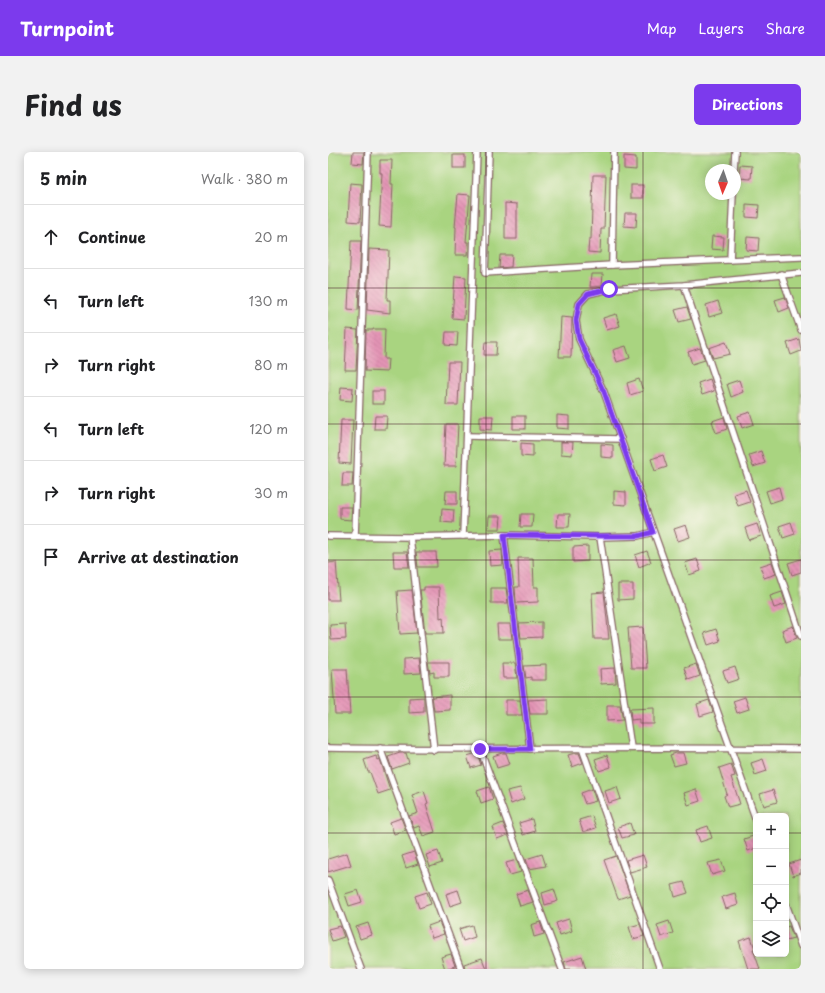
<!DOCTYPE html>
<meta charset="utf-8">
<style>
:root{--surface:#fff;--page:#f2f2f2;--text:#202124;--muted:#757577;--line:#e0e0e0;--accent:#7c3aed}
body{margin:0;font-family:"Playpen Sans",sans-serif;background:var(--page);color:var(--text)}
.controls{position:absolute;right:12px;bottom:12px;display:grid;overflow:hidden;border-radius:6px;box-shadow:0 2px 10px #0003}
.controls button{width:36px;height:36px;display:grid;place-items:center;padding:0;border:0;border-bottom:1px solid var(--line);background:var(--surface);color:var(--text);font:20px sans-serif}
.compass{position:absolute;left:377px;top:12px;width:36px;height:36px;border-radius:50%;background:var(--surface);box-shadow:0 2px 10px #0003;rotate:182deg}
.stop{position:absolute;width:12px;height:12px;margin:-9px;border:3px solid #7c3aed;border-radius:50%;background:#fff}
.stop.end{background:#7c3aed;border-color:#fff;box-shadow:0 1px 4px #0008}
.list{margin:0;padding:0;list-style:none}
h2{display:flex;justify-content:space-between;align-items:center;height:52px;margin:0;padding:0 16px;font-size:17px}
h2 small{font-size:13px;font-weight:400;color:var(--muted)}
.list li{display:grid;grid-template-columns:26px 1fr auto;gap:12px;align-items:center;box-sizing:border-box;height:64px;padding:0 16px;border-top:1px solid var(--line)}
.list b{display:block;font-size:15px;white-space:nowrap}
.list em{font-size:13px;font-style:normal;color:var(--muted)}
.icon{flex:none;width:22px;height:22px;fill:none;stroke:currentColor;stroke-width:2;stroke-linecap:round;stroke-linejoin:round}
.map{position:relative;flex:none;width:473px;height:817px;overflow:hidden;border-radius:6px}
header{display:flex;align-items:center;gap:24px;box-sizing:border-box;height:56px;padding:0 20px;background:var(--accent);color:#fff}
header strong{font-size:19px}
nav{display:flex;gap:22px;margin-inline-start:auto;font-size:14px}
.intro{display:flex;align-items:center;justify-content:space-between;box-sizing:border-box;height:96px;padding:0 24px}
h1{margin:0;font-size:28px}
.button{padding:10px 18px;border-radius:6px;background:var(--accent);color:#fff;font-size:14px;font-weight:700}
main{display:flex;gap:24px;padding:0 24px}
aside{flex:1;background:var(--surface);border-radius:6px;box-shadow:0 2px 10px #0003}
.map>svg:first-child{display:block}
.green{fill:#a9d480;stroke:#7a7a56;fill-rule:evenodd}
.building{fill:url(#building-back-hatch)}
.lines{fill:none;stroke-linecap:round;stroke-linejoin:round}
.lane-casing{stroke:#876565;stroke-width:8}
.lane{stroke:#fff;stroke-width:5.5}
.route{stroke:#7c3aed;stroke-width:5}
.grid{fill:none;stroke:#4a1f2b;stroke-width:1;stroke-opacity:0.55}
</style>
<header>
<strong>Turnpoint</strong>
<nav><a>Map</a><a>Layers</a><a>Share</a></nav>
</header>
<div class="intro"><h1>Find us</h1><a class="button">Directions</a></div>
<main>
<aside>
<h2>5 min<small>Walk · 380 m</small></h2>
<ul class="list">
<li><svg class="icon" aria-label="ahead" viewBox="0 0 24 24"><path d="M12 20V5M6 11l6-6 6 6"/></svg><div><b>Continue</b></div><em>20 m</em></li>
<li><svg class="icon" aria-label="left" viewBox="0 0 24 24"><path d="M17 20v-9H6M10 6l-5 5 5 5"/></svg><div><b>Turn left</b></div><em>130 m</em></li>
<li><svg class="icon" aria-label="right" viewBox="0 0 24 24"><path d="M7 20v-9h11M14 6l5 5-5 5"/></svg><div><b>Turn right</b></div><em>80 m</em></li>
<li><svg class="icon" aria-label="left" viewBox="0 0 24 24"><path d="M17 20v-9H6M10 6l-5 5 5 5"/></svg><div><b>Turn left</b></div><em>120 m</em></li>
<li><svg class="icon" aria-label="right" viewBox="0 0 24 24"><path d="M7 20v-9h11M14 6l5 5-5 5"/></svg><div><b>Turn right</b></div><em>30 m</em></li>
<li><svg class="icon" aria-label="arrive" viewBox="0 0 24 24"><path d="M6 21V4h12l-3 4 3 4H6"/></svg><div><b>Arrive at destination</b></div></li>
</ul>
</aside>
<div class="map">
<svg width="473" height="817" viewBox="0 0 473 817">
<defs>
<pattern id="building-back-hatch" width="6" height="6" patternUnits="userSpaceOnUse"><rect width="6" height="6" fill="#e494b6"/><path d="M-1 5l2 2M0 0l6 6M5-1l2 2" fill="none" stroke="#bb7894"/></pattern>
</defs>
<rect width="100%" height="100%" fill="#fbf7ec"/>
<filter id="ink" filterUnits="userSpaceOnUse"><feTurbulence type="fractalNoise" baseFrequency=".025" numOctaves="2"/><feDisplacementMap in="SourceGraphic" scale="8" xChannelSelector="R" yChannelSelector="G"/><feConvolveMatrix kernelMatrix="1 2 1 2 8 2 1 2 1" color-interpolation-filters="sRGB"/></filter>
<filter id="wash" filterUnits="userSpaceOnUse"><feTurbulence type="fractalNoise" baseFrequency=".012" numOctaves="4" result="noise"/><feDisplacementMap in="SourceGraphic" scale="16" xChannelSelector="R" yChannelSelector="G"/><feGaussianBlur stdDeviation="0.9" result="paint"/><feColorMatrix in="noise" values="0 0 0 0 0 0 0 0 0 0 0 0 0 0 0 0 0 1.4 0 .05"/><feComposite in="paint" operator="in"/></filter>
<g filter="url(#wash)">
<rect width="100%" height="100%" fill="#f7e6d0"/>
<path class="green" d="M0,0H473V817H0ZM383,18H407V42H383ZM428,664H458V802H428Z"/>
<g id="blocks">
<g class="building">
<path d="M25,0H36L35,12L24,11Z"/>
<rect x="125" y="3" width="12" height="13"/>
<path d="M296,4L308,5V18L296,17Z"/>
<path d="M52,8H64L63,32H65L63,75L51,74L54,21H52Z"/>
<path d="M412,13L424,14L423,27L411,26Z"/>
<path d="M265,23H278L276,77H273L272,101L260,100L261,87H263Z"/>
<path d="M22,31L34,32L32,70L20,69Z"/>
<rect x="303" y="33" width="12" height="13"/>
<path d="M130,42L142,43L138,90H140L139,103H127L128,75H127Z"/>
<path d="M177,51L189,52V87H177Z"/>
<path d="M418,52L431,53L430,66L418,65Z"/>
<path d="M297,61H309L308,75L296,74Z"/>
<path d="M384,84L396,85L395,98L383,97Z"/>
<path d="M419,85L431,86L430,99L418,98Z"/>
<path d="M23,89H33L30,158L20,157Z"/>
<path d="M41,97L61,98L59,148H62V161L39,158Z"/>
<path d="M172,103H184L183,115L171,116Z"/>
<path d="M263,122H275L274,134L262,135Z"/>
<path d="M127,124L138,125L136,167L124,166Z"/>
<path d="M457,145L461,156L451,160L447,148Z"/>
<path d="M390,149L394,161L381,165L378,153Z"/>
<path d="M359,155L363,167L351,170L347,158Z"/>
<path d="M288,162L292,174L279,178L275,166Z"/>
<path d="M233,165L244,166L243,205H231Z"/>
<path d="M19,177L30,178L28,218H17Z"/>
<path d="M45,177H57L56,207H60L59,220L37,219L38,178H45Z"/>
<path d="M118,180H130L129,194L117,193Z"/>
<path d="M471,187L473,199L463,203L459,191Z"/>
<path d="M157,190H169L168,203H156Z"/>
<path d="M398,190L402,202L385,206L381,196Z"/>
<path d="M298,194L302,206L289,210L285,198Z"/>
<path d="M372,196L377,208L364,212L360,200Z"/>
<path d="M120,210H132L130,253H118Z"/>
<path d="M311,227L315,239L302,243L299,231Z"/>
<path d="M382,227L386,239L374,243L370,231Z"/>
<path d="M411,228L415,240L403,245L399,232Z"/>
<path d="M13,235L25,236L24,249L12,248Z"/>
<rect x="44" y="239" width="12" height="13"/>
<path d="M422,260L426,272L414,276L410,264Z"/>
<path d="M229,263L241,264V277L229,276Z"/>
<path d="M47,264H59L58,277H46Z"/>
<path d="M152,264H165L164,278L152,277Z"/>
<rect x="185" y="264" width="12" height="13"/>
<path d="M396,265L399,277L388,281L384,269Z"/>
<path d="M13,268H25L23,312L11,311Z"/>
<path d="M118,272H130L128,314H116Z"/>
<path d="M233,290H245L244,303L233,302Z"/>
<path d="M193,291L205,292V305L193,304Z"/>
<path d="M273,292L285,293V306L273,305Z"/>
<path d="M433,299L437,311L425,315L421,303Z"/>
<path d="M335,303L339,315L327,319L323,307Z"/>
<path d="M15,321H25L24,334H14Z"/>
<path d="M451,335L454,347L442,351L438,339Z"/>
<path d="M418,338L422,350L410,354L406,342Z"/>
<path d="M118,339H129V352H117Z"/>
<path d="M286,339L298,340V353L286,352Z"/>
<path d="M12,355H24L23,368L12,367Z"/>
<path d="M114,357L126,358L125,371L113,370Z"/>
<path d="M193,362H205L204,375H192Z"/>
<path d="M230,362H242L241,375H229Z"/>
<path d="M161,364H173L172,377H160Z"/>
<path d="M463,370L467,382L455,386L451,374Z"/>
<path d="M429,372L433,384L421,388L417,376Z"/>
<path d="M358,373L362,385L350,389L346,377Z"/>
<path d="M260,394V409L245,410V395Z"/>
<path d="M174,398L175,413L162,414L161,399Z"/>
<path d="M319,399L323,410L311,415L307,403Z"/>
<path d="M65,400H79L81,415H66Z"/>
<path d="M88,400H108L109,415H90Z"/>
<path d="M190,406H205L206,435H210V450L188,451L187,435H191Z"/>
<path d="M369,407L373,419L361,423L357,411Z"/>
<path d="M473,407V420L464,423L460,411Z"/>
<path d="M8,410L11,448H0V411Z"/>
<path d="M444,410L448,422L436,426L432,414Z"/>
<path d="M290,432H305V447L290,448Z"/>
<path d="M96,435H111L112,466L115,465L116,481H97L92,438H96Z"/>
<path d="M163,436H178L180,451H163Z"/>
<path d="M84,438L89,481L72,482L69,439Z"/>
<path d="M276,440L281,487H266L264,441Z"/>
<path d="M454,440L458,452L446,456L442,444Z"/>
<path d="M214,470V485L193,486L191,471Z"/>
<path d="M17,472L18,487L3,488L2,473Z"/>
<path d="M169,472H182L184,487H170Z"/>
<path d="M465,474L469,486L458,490L454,478Z"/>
<path d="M315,475L318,516H303L300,476Z"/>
<path d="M388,477L392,489L380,493L376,481Z"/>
<path d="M91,506L93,521L76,522V507Z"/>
<path d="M100,510H121V525H106V520L102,521Z"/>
<path d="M174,511H187L189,526H175Z"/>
<path d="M368,512L372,524L360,528L356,516Z"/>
<path d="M218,513V528H203V525L198,526L196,514Z"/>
<path d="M407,515L411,527L399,531L395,519Z"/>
<path d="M287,516L288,531L273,532L272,517Z"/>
<path d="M4,517H19L22,562H7Z"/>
<path d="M122,543V558L106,559L104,545Z"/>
<path d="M96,545V560L81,561V546Z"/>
<path d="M417,545L421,557L409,561L405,549Z"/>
<path d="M220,547V562H202L200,548Z"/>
<path d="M178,548H192L194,563H178Z"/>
<path d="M381,548L385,560L372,564L369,552Z"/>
<path d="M279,553H292L295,568L279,569Z"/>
<path d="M326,556V572H311V567L303,568L302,557Z"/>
<path d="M72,601H78L81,611L64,617L60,605Z"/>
<path d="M149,601L153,613L143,616L139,604Z"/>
<path d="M174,601H178L182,612L169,616L165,604Z"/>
<path d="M247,601H251L255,611L244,615L240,603Z"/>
<path d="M348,601H355L358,611L346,614L342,603Z"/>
<path d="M279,603L283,615L271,619L267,607Z"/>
<path d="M48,604L50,608L52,607L62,638L50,642L42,620H40L36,608Z"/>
<path d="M435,607L439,619L427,623L423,611Z"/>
<path d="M403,612L407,624L403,625L412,652L400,655L396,644L399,642L391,616Z"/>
<path d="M161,635L165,647L153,651L149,639Z"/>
<path d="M289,635L293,647L281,651L277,639Z"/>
<path d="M192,636L196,647L183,652L179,639Z"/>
<path d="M264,637L268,649L257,652L253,641Z"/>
<path d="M368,637L372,649L360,653L356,641Z"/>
<path d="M445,638L449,650L436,654L432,642Z"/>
<path d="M96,639L100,651L98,652L107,680L95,684L91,674L86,676L81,664L90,661L84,643Z"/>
<path d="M264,664L268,676L255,680L251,668Z"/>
<path d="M73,666L78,678L66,682L62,670Z"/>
<path d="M204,667L207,679L195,683L191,671Z"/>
<path d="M175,671L180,683L169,687L165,675Z"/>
<path d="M302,671L306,683L294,686L290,675Z"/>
<path d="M380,674L384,686L372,690L368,678Z"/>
<path d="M428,683V696L420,699L416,687Z"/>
<path d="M110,699L114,711L102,715L98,703Z"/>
<path d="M86,700L90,712L78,716L74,704Z"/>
<path d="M19,701L23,713L0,720V707Z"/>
<path d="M214,702L218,714L201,717L198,707Z"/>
<path d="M315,703L319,715L302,720L298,708Z"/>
<path d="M288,704L302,743L290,747L276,708Z"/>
<path d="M189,708L193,720L182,723L178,711Z"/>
<path d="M393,708L397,719L384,723L380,711Z"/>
<path d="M473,708V721L465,724L461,712Z"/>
<path d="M356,730L360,741L347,745L344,733Z"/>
<path d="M226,737L230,749L217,753L214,741Z"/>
<path d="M30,738L34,750L21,754L17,742Z"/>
<path d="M130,738L134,750L122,754L118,742Z"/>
<path d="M200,738L205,750L192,754L188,742Z"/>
<path d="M99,740L103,752L91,756L87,744Z"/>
<path d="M407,741L410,753L398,757L394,745Z"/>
<path d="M241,767L244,779L232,783L228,771Z"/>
<path d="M341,769L345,781L333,785L329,773Z"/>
<path d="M111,770L116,782L104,786L100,774Z"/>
<path d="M212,770L216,782L206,785L203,773Z"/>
<path d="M40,771L44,783L32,787L28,775Z"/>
<path d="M312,772L316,784L305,787L301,775Z"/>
<path d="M144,773L147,785L135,789L131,777Z"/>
<path d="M12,774L16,785L4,789L0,777Z"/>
<path d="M461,774L466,786L458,788V775Z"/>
<path d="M423,785L427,797H425L432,817H420L411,789Z"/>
<path d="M123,802L127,814L117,817L113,805Z"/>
<path d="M254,804L258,817H238L236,810Z"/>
<path d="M154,806L158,817H137L136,812Z"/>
</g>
</g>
</g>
<g filter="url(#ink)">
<use href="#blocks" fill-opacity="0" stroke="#876565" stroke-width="1"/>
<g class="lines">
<defs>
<g id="lane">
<path d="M161,0L157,121L284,113L473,105"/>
<path d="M406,18L407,0"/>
<path d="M402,108L405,42"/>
<path d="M284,113L286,0"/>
<path d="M453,122L473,178"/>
<path d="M356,133L473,484"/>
<path d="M139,284L293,287"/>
<path d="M176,383L202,597"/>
<path d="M0,384L82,385L176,383L272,385L310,384L325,380"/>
<path d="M27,384L40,0"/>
<path d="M135,384L149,0"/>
<path d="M82,385L106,598"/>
<path d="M272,385L303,596"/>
<path d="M0,596C158,598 315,595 473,597"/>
<path d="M52,596L133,817"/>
<path d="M254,596L332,817"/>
<path d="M152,597L234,817"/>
<path d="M428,668L276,240L251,187L248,169L251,152L260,142L281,137L356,133L473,121"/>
<path d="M0,728L33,817"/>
<path d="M458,752L473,794"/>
</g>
</defs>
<use href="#lane" class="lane-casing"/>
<use href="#lane" class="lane"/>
</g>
</g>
<g class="lines" filter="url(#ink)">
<path class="route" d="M152,597H202L176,383L272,384H310L325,380L276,240L251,187L248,169L251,152L260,142L281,137"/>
</g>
<path class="grid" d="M158,0V817M315,0V817M0,136H473M0,272H473M0,408H473M0,545H473M0,681H428M458,681H473"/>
</svg>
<div class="controls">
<button>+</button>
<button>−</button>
<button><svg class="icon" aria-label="locate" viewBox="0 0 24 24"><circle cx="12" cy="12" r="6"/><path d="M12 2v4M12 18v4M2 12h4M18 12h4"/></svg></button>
<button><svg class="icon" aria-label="layers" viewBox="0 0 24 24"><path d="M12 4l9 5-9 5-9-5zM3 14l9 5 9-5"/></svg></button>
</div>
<svg class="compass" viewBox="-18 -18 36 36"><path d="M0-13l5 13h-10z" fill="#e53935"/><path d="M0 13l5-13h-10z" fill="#757577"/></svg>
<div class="stop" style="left:281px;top:137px"></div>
<div class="stop end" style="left:152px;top:597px"></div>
</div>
</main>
